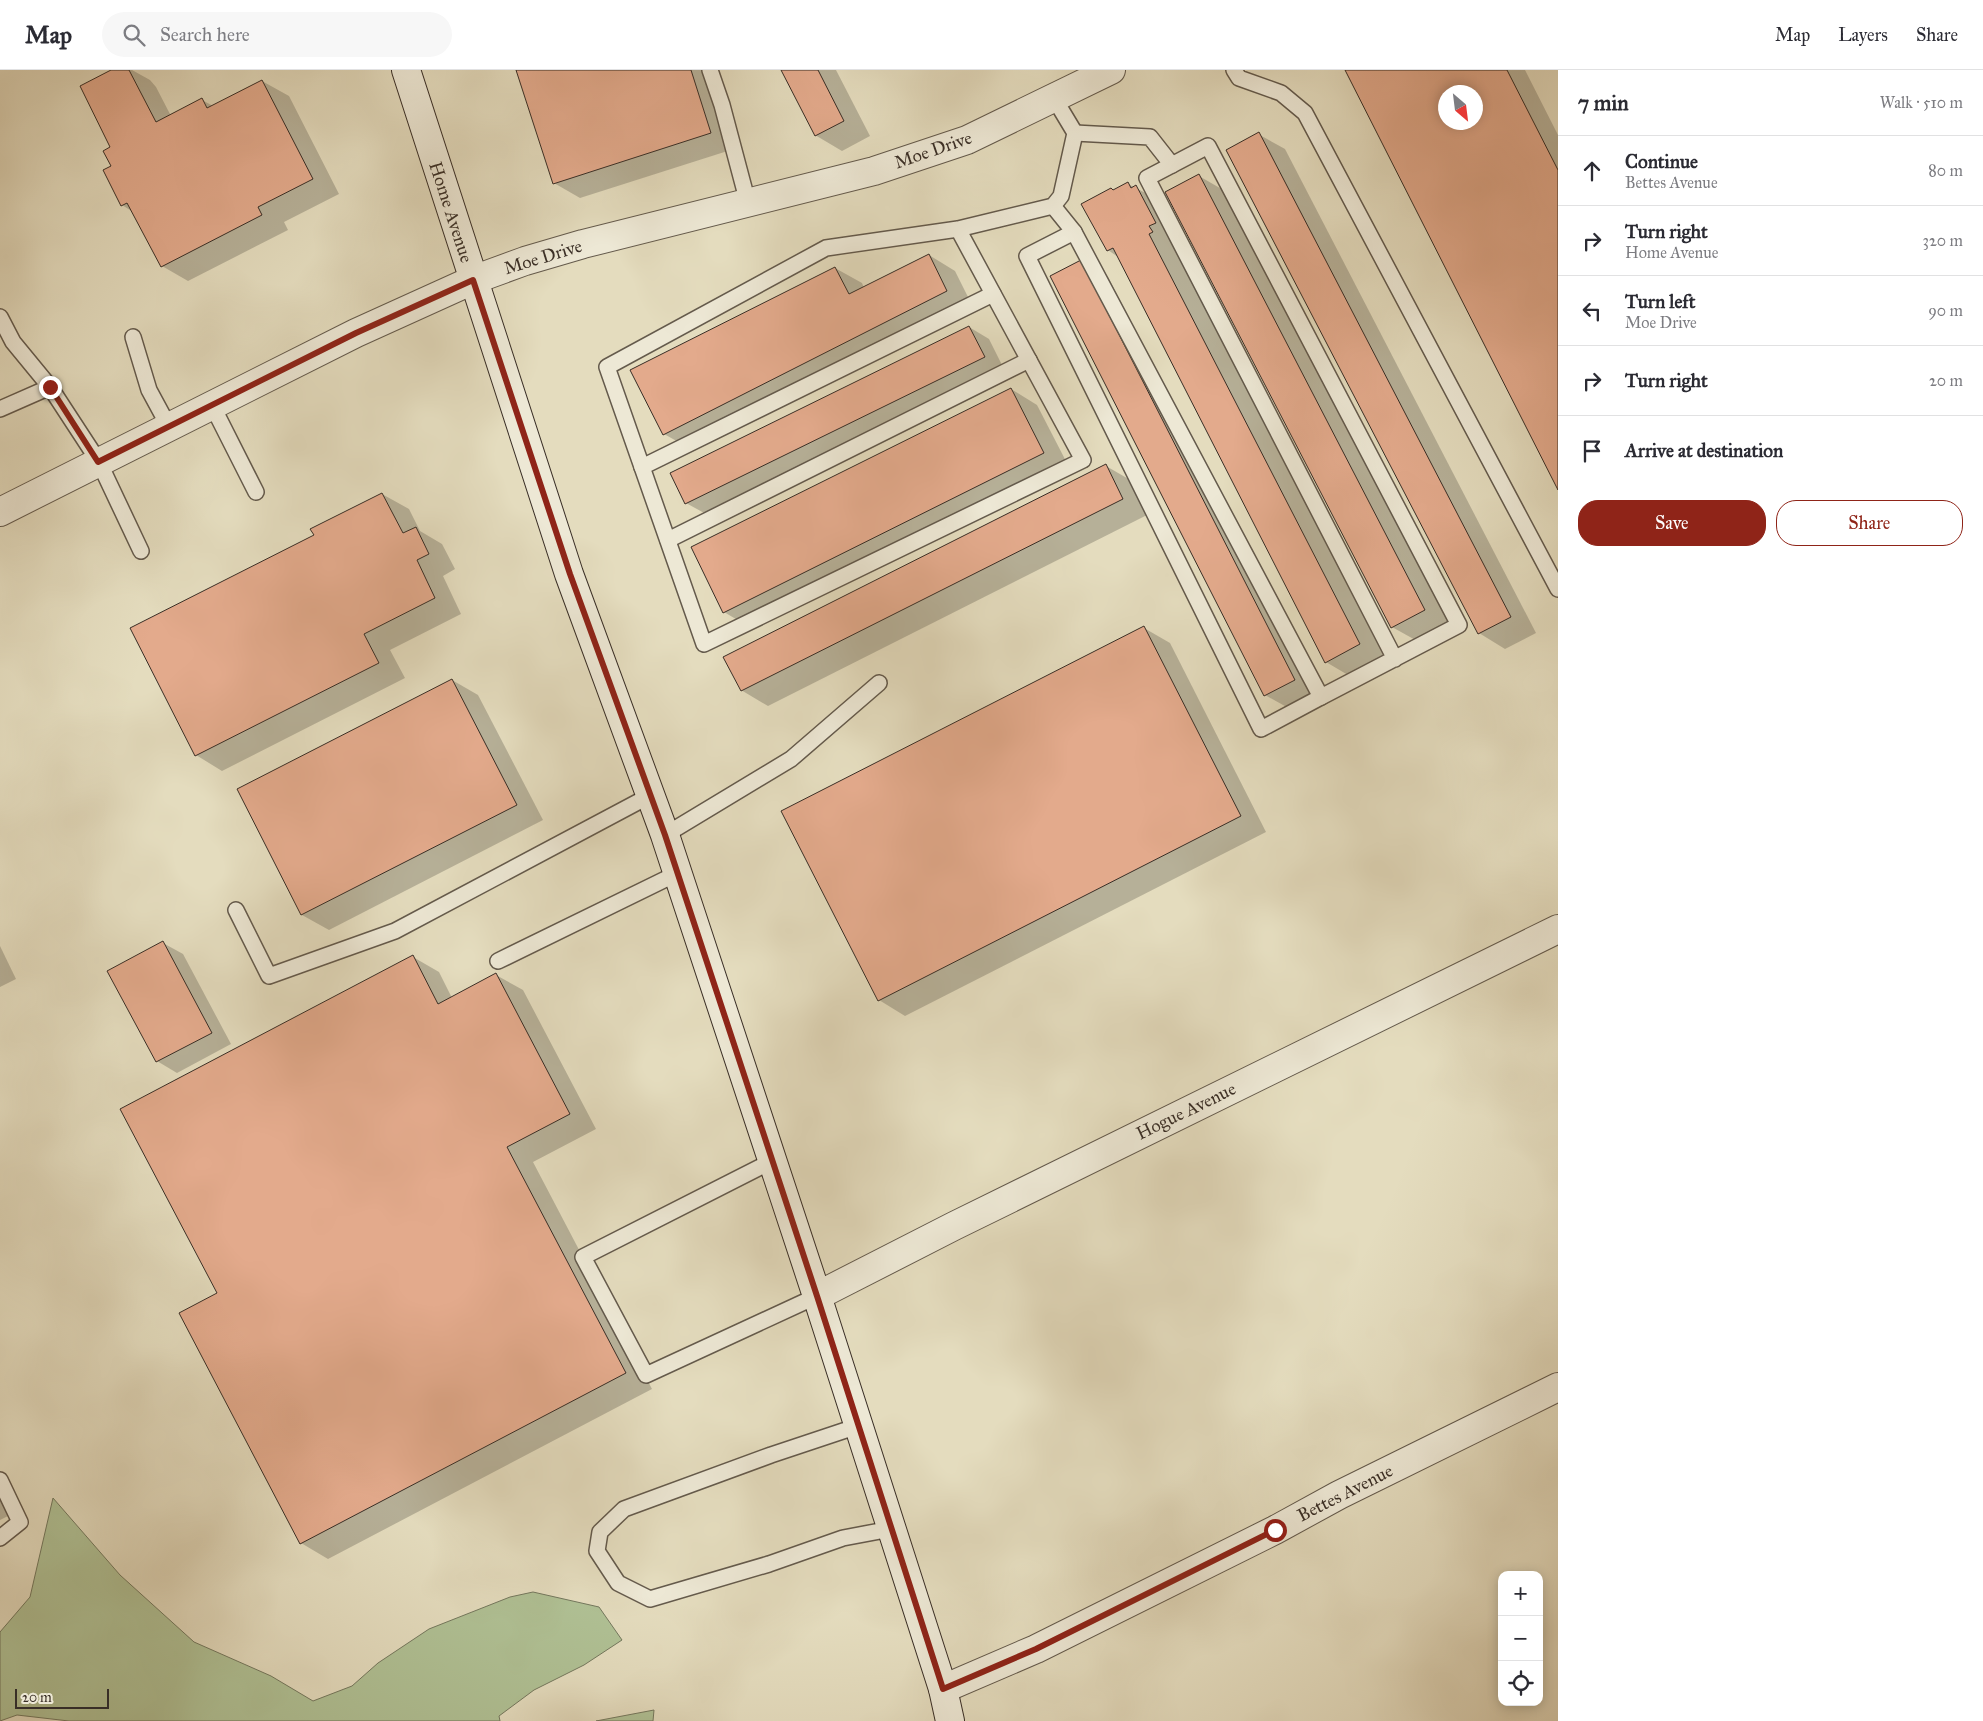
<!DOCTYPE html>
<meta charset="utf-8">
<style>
:root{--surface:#fff;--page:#f7f7f7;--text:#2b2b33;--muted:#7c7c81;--line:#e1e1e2;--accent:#8f2418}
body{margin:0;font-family:"IM FELL Great Primer",serif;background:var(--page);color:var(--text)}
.controls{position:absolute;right:15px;bottom:15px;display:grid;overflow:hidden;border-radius:10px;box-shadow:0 2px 12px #0003}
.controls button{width:45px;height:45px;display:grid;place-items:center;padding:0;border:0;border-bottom:1px solid var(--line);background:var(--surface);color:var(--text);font:25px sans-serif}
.compass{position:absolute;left:1438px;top:15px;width:45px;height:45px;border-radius:50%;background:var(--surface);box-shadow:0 2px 12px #0003;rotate:152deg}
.scale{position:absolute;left:15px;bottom:12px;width:94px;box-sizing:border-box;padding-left:5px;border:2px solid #392e26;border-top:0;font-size:14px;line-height:18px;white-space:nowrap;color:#392e26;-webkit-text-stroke:4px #ede8d5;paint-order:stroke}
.stop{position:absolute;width:15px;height:15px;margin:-11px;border:4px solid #8f2418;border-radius:50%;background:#fff}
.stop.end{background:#8f2418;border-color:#fff;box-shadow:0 1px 5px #0008}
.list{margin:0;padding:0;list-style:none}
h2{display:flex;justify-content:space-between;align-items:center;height:65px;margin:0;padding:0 20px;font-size:21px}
h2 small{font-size:16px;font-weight:400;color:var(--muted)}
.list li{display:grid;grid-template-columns:32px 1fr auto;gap:15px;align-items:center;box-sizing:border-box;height:70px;padding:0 20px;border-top:1px solid var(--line)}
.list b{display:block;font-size:19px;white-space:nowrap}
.list p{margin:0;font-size:16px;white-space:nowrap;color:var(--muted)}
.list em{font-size:16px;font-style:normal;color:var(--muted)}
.actions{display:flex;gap:10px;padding:15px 20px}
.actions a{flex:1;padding:11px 0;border:1px solid var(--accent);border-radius:20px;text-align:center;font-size:18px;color:var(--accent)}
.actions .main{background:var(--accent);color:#fff}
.icon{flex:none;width:28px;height:28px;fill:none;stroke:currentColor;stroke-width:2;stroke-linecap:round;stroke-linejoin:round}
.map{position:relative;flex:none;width:1558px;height:1651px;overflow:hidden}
header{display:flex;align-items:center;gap:30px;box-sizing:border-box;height:70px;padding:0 25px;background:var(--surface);border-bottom:1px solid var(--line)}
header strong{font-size:24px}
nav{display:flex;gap:28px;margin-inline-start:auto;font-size:18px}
.search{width:350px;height:45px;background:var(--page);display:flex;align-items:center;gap:12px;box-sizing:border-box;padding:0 18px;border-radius:28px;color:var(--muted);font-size:19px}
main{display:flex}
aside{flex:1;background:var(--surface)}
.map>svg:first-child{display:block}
.green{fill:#b0c195;stroke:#74785e}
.shadow{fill:#0003;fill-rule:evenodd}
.building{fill:#e3aa8c;stroke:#392e26;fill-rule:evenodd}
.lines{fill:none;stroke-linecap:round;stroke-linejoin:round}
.lane-casing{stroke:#645a4c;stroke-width:18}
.street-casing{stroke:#645a4c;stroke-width:30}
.secondary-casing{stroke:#392e26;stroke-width:30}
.lane{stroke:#ede8d5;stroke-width:15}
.street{stroke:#ede8d5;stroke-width:28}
.secondary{stroke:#ede8d5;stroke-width:28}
.route{stroke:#8f2418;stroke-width:6}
.labels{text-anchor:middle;stroke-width:4;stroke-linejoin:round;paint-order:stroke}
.street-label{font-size:18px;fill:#392e26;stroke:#ede8d5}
</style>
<header>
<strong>Map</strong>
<div class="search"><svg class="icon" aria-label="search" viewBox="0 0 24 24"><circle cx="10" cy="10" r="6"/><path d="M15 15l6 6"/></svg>Search here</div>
<nav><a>Map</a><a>Layers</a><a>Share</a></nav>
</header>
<main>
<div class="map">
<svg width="1558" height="1651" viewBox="0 0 1558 1651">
<rect width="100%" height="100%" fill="#e4dcbe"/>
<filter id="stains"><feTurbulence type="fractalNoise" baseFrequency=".004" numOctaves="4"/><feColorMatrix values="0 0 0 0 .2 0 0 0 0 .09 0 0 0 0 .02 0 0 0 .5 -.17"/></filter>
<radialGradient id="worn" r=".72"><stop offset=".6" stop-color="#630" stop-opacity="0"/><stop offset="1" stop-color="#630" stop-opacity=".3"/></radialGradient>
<g class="green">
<path d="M53,1428L120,1505L194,1572L271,1606L313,1631L352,1616L378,1593L429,1559L510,1527L533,1522L599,1537L622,1570L584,1595L534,1620L499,1646L500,1651H69L17,1645L0,1651V1562L30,1527Z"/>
<path d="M654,1640L653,1651H596Z"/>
</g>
<g class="shadow">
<path d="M114,0H132L150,10L156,17L171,46L202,30L213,36L262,11L289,26L339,124L284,152L288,160L188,211L162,196L133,142L122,135L113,96Z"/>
<path d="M517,0H712L737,78L580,128L554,113Z"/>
<path d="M782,0H836L870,66L842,81L815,65Z"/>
<path d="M1346,0H1525L1558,65V417ZM1446,22H1476V52H1446Z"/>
<path d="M1258,64L1285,79L1536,563L1505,579L1479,563Z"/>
<path d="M1199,106L1225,121L1450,555L1419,572L1392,557Z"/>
<path d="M1128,114L1163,132L1178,177L1175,179L1386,590L1353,608L1326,592L1118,187L1108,180L1114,121Z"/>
<path d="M929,185L955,201L973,237L691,379L664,364L835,198L862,213L864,218Z"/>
<path d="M1081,192L1108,207L1321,625L1292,640L1265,625Z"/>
<path d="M969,257L989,269L1004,299L706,444L686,433Z"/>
<path d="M1011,319L1037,335L1070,399L751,558L724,542Z"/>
<path d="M1106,396L1132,411L1149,444L768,636L741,620Z"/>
<path d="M382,424L409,439L420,461L442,474L455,499L443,506L461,544L390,580L405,608L222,701L196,685L315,466Z"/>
<path d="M1144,558L1170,573L1266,762L905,946L879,930Z"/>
<path d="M452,610L478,625L543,750L329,860L302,845L239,720Z"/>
<path d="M163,873L183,884L231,974L177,1003L157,991Z"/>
<path d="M0,876L16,909L0,917Z"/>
<path d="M413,887L439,902L452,928L496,905L523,920L596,1059L533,1092L652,1319L328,1489L301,1473L218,1224Z"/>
<path d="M0,1405L18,1441L0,1450Z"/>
</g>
<g class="building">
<path d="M111,0H129L156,52L202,28L207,38L262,10L313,109L258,137L262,145L161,197L127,133L121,136L103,100L111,96L103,81L110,77L80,16Z"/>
<path d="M516,0H691L711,63L553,114Z"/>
<path d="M781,0H818L844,51L815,66Z"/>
<path d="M1345,0H1507L1558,100V420ZM1446,22H1476V52H1446Z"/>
<path d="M1259,62L1511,547L1478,564L1226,80Z"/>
<path d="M1199,104L1425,540L1391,558L1165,122Z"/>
<path d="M1128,112L1131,118L1136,115L1156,153L1149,156L1153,162L1149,164L1360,574L1325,593L1113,178L1107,181L1081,134L1111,118L1113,120Z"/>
<path d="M929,184L947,221L663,365L630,300L835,197L849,224Z"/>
<path d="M1081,190L1295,610L1264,626L1050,206Z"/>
<path d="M969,256L985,287L685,434L670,403Z"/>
<path d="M1011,318L1044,383L723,543L691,477Z"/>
<path d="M1106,394L1123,429L741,621L723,587Z"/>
<path d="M382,423L403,463L416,457L429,484L417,490L435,528L364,564L379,593L195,686L130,558L314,465L310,459Z"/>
<path d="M1144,556L1241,746L878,931L781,741Z"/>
<path d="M452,609L517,735L301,845L237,719Z"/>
<path d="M163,871L212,963L156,992L107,901Z"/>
<path d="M413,885L438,934L496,903L570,1044L507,1077L626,1303L300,1474L179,1243L217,1223L120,1039Z"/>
</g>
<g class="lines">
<defs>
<g id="lane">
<path d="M710,0L722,35L748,133"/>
<path d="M1234,0L1239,8L1281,23L1305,43L1558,519"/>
<path d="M1075,63L1150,67L1172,95"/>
<path d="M1053,136L1074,162L1321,627L1459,555L1208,76L1147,108L1395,589"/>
<path d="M958,159L1083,390L704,574L607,297L826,178L958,159L1053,136L1061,126L1075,63L1054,28"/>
<path d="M1074,162L1027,186L1261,659L1321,627"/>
<path d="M0,247L13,272L50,317"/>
<path d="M133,267L149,320L169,357"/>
<path d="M212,335L256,422"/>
<path d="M0,339L50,317L99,392L141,481"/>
<path d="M642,397L993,224"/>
<path d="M668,470L1029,290"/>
<path d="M665,765L791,689L879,613"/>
<path d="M236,840L269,906L395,861L651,725"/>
<path d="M498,891L678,803"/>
<path d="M772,1091L583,1187L646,1305L817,1226"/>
<path d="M858,1356L771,1385L624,1439L600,1462L597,1481L618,1513L650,1529L769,1494L843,1468L891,1459"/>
<path d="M0,1410L20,1452L0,1468"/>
</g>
<g id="street">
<path d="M0,442L356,263L473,210L525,191L583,174L874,101L967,70L1111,0"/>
<path d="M817,1226L954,1156L1558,859"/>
<path d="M943,1619L1036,1579L1275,1460L1339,1425L1558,1317"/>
</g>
<path id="secondary" d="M406,0L569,504L665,765L817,1226L943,1619L950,1651"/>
</defs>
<use href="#lane" class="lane-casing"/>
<use href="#street" class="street-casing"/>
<use href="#secondary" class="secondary-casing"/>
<use href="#lane" class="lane"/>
<use href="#street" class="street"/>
<use href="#secondary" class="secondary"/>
</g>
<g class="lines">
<path class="route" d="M50,317L98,392L356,263L473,210L570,504L665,765L817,1226L943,1619L1036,1579L1275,1460"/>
</g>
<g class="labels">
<g class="street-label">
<text transform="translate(933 80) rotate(-19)" y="6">Moe Drive</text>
<text transform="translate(451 142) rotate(72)" y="6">Home Avenue</text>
<text transform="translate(543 187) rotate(-17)" y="6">Moe Drive</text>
<text transform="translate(1186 1041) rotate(-26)" y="6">Hogue Avenue</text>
<text transform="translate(1345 1423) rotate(-27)" y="6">Bettes Avenue</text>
</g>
</g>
<rect width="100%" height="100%" filter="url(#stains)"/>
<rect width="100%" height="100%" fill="url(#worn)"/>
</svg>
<div class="controls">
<button>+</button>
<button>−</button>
<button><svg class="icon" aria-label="locate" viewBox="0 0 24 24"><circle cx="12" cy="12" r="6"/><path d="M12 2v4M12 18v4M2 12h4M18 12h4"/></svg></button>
</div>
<svg class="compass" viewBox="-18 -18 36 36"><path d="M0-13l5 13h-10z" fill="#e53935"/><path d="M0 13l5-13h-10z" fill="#7c7c81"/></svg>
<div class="scale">20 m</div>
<div class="stop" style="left:1275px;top:1460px"></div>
<div class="stop end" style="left:50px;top:317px"></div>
</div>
<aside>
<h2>7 min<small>Walk · 510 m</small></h2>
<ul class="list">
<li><svg class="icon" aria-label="ahead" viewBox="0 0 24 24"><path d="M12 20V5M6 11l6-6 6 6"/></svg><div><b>Continue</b><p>Bettes Avenue</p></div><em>80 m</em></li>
<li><svg class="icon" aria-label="right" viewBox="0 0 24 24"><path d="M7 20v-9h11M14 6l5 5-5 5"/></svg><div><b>Turn right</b><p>Home Avenue</p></div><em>320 m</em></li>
<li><svg class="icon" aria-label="left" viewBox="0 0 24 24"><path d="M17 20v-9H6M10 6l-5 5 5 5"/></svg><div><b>Turn left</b><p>Moe Drive</p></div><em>90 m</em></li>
<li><svg class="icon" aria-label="right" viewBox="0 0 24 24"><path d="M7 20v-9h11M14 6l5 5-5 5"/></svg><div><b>Turn right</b></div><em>20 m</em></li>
<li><svg class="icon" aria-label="arrive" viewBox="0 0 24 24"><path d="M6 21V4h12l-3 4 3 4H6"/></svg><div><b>Arrive at destination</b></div></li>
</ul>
<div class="actions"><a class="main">Save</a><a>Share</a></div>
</aside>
</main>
